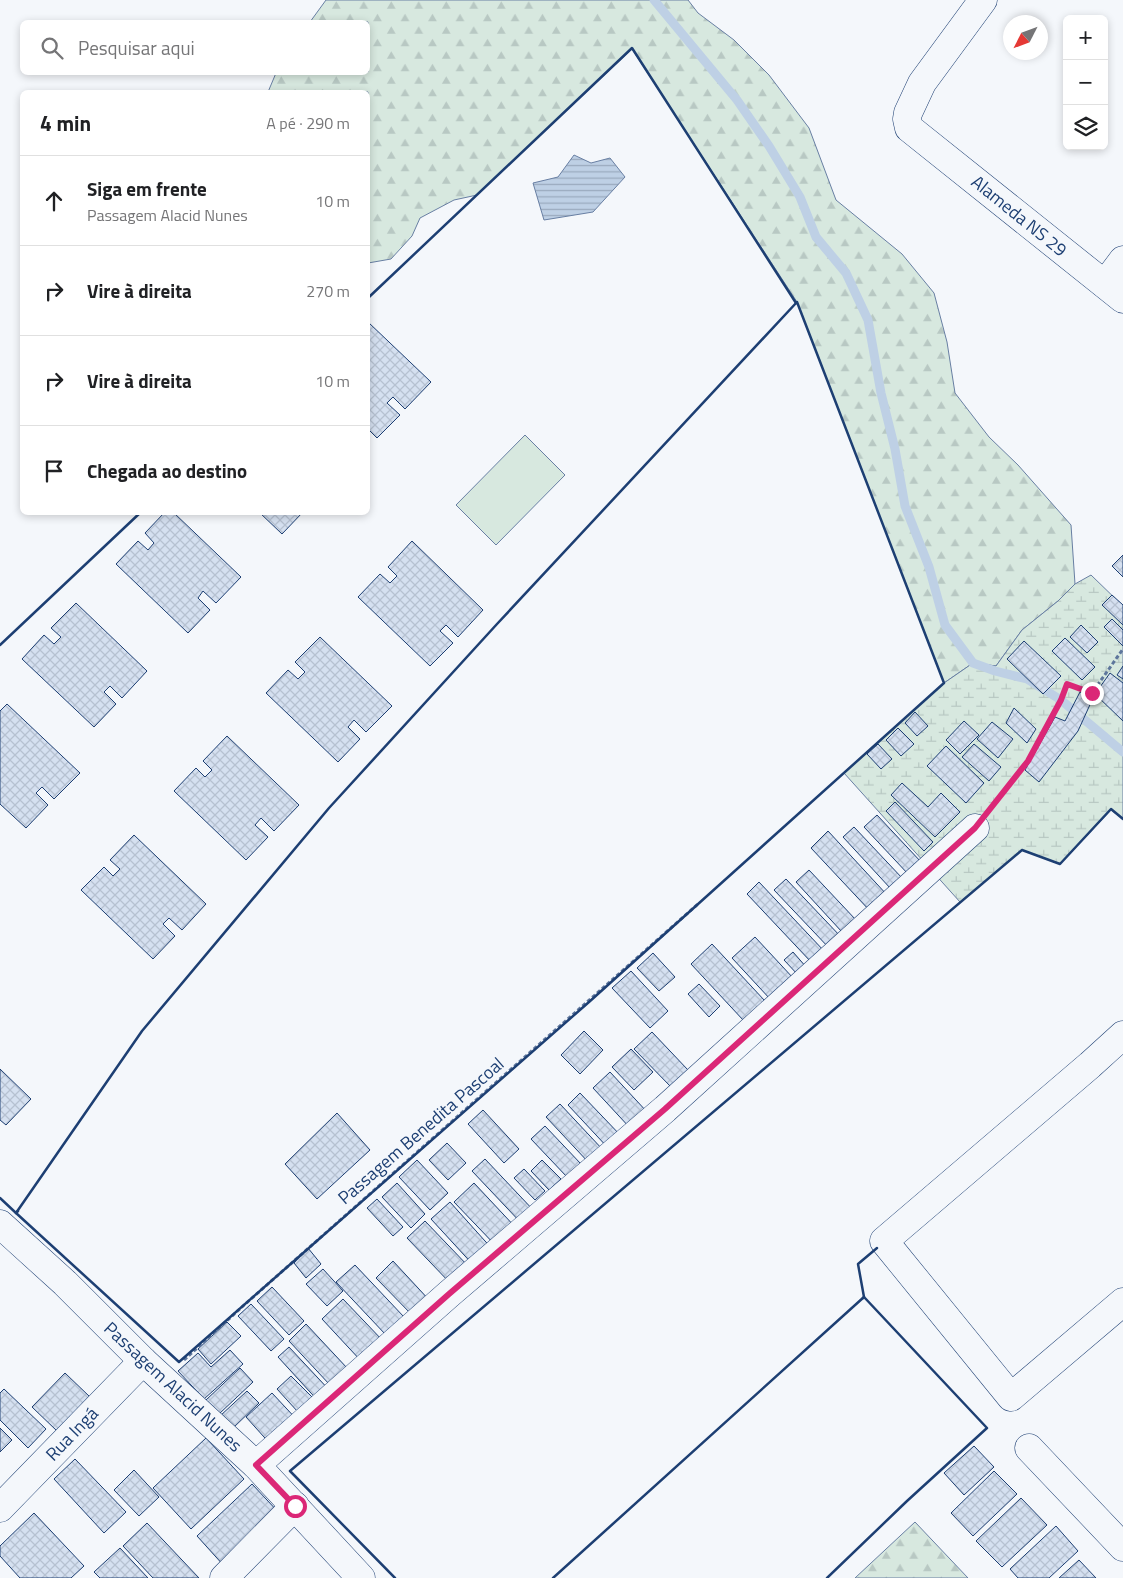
<!DOCTYPE html>
<html lang="pt">
<meta charset="utf-8">
<style>
:root{--surface:#fff;--page:#f2f2f2;--text:#202124;--muted:#757577;--line:#e0e0e0}
body{margin:0;font-family:"Titillium Web",sans-serif;background:var(--page);color:var(--text)}
.controls{position:absolute;right:15px;top:15px;display:grid;overflow:hidden;border-radius:8px;box-shadow:0 2px 8px #0003}
.controls button{width:45px;height:45px;display:grid;place-items:center;padding:0;border:0;border-bottom:1px solid var(--line);background:var(--surface);color:var(--text);font:25px sans-serif}
.compass{position:absolute;left:1003px;top:15px;width:45px;height:45px;border-radius:50%;background:var(--surface);box-shadow:0 2px 8px #0003;rotate:228deg}
.stop{position:absolute;width:15px;height:15px;margin:-11px;border:4px solid #db2777;border-radius:50%;background:#fff}
.stop.end{background:#db2777;border-color:#fff;box-shadow:0 1px 5px #0008}
.list{margin:0;padding:0;list-style:none}
h2{display:flex;justify-content:space-between;align-items:center;height:65px;margin:0;padding:0 20px;font-size:21px}
h2 small{font-size:16px;font-weight:400;color:var(--muted)}
.list li{display:grid;grid-template-columns:32px 1fr auto;gap:15px;align-items:center;box-sizing:border-box;height:90px;padding:0 20px;border-top:1px solid var(--line)}
.list b{display:block;font-size:19px;white-space:nowrap}
.list p{margin:0;font-size:16px;white-space:nowrap;color:var(--muted)}
.list em{font-size:16px;font-style:normal;color:var(--muted)}
.icon{flex:none;width:28px;height:28px;fill:none;stroke:currentColor;stroke-width:2;stroke-linecap:round;stroke-linejoin:round}
.map{position:relative;flex:none;width:1123px;height:1578px;overflow:hidden}
.search{position:absolute;background:var(--surface);box-shadow:0 2px 8px #0003;left:20px;top:20px;width:350px;height:55px;display:flex;align-items:center;gap:12px;box-sizing:border-box;padding:0 18px;border-radius:8px;color:var(--muted);font-size:19px}
.panel{position:absolute;background:var(--surface);box-shadow:0 2px 8px #0003;left:20px;top:90px;width:350px;height:425px;border-radius:8px}
.map>svg:first-child{display:block}
.forest{fill:url(#forest-firs);stroke:#687fa3}
.wetland{fill:url(#wetland-marsh);stroke:#687fa3}
.pitch{fill:#d7e8df;stroke:#687fa3}
.water{fill:url(#water-rules);stroke:#687fa3}
.lines{fill:none;stroke-linecap:round;stroke-linejoin:round}
.stream{stroke:#bed0e5;stroke-width:9}
.building{fill:url(#building-cross-hatch);stroke:#1d3f73}
.minor-casing{stroke:#1d3f73;stroke-width:29}
.path{stroke:#5e769c;stroke-width:3;stroke-dasharray:4 2.5;stroke-linecap:butt}
.minor{stroke:#f4f7fb;stroke-width:28}
.wall{stroke:#1d3f73;stroke-width:2.5}
.route{stroke:#db2777;stroke-width:6}
.labels{text-anchor:middle;stroke-width:4;stroke-linejoin:round;paint-order:stroke}
.street-label{font-size:18px;fill:#1d3f73;stroke:#f4f7fb}
</style>
<div class="map">
<svg width="1123" height="1578" viewBox="0 0 1123 1578">
<defs>
<pattern id="forest-firs" width="22" height="20" patternUnits="userSpaceOnUse" patternTransform="scale(1.25)"><rect width="22" height="20" fill="#d7e8df"/><path d="M5 1l3.5 6h-7zM16 11l3.5 6h-7z" fill="#b8c8c3"/></pattern>
<pattern id="wetland-marsh" width="20" height="14" patternUnits="userSpaceOnUse" patternTransform="scale(1.25)"><rect width="20" height="14" fill="#d7e8df"/><path d="M1 5h8M5 5V1M11 12h8M15 12V8" fill="none" stroke="#b8c8c3"/></pattern>
<pattern id="water-rules" width="6" height="5" patternUnits="userSpaceOnUse" patternTransform="scale(1.25)"><rect width="6" height="5" fill="#bed0e5"/><path d="M0 2.5h6" fill="none" stroke="#9aaabe"/></pattern>
<pattern id="building-cross-hatch" width="8" height="8" patternUnits="userSpaceOnUse" patternTransform="scale(1.25)"><rect width="8" height="8" fill="#d5e0f0"/><path d="M0 0l8 8M0 8l8-8" fill="none" stroke="#b6c1d1"/></pattern>
</defs>
<rect width="100%" height="100%" fill="#f4f7fb"/>
<g class="forest">
<path d="M326,0H688L698,13L734,40L769,75L809,128L836,200L902,254L934,293L947,342L955,393L989,437L1018,465L1071,525L1075,584L1058,601L1022,630L996,666L973,663L944,683L797,302L632,49L477,195L454,200L420,218L412,236L391,259L368,263V92H268L276,73L368,72V22H310Z"/>
<path d="M915,1522L968,1578H855Z"/>
</g>
<path class="wetland" d="M1091,575L1123,606V819L1111,810L1060,864L1022,850L960,902L844,773L944,683L973,663L996,666L1022,630L1058,601L1075,584Z"/>
<path class="pitch" d="M525,435L565,475L496,545L456,505Z"/>
<path class="water" d="M574,155L591,163L610,158L625,177L593,212L544,220L533,183L558,177Z"/>
<g class="lines">
<path class="stream" d="M654,0L737,100L769,146L800,197L816,237L846,273L868,320L881,393L895,449L905,506L929,567L945,625L973,663L995,671L1027,679L1061,700L1123,752"/>
</g>
<g class="building">
<path d="M368,322L431,382L405,409L393,397L387,403L400,415L377,438L368,429Z"/>
<path d="M165,512H173L241,577L216,603L203,591L198,598L210,610L188,633L116,564L138,541L148,550L154,543L145,533Z"/>
<path d="M259,512H303L282,534Z"/>
<path d="M412,541L483,610L458,637L446,625L440,631L453,643L430,666L358,597L380,574L390,583L397,576L388,567Z"/>
<path d="M1123,555V577L1112,566Z"/>
<path d="M1112,595L1123,605V625L1102,605Z"/>
<path d="M76,603L147,671L122,698L110,686L104,692L116,704L94,727L22,659L44,635L54,644L61,637L51,628Z"/>
<path d="M1112,619L1123,630V646L1104,627Z"/>
<path d="M1081,625L1098,642L1087,653L1070,637Z"/>
<path d="M320,637L392,706L366,732L354,720L348,727L360,739L338,762L266,693L288,670L298,679L305,672L295,662Z"/>
<path d="M1065,638L1095,667L1082,680L1052,651Z"/>
<path d="M1024,641L1061,676L1043,694L1007,659Z"/>
<path d="M1123,666V679L1117,675Z"/>
<path d="M1110,673L1123,683V721L1095,694Z"/>
<path d="M1080,692L1093,698L1078,731L1039,782L1025,770L1055,717L1065,721Z"/>
<path d="M7,704L80,773L54,799L42,787L36,793L48,805L26,828L0,804V711Z"/>
<path d="M1014,708L1036,729L1027,743L1006,723Z"/>
<path d="M915,712L928,726L917,736L905,723Z"/>
<path d="M964,721L979,735L960,754L946,740Z"/>
<path d="M992,722L1013,739L998,758L977,739Z"/>
<path d="M898,728L914,744L901,756L886,740Z"/>
<path d="M227,736L299,805L274,831L261,818L255,825L268,837L246,860L174,791L196,768L205,777L212,770L203,761Z"/>
<path d="M878,744L892,759L881,769L867,754Z"/>
<path d="M974,744L1001,767L989,781L962,757Z"/>
<path d="M946,746L984,783L966,803L927,766Z"/>
<path d="M902,783L928,807L941,793L960,812L935,837L891,795Z"/>
<path d="M895,802L933,842L924,851L886,811Z"/>
<path d="M877,815L922,863L909,875L864,827Z"/>
<path d="M854,827L903,879L891,889L843,837Z"/>
<path d="M828,831L888,896L871,912L811,848Z"/>
<path d="M134,835L206,904L182,930L169,918L163,924L175,936L153,959L81,890L104,867L113,876L120,869L110,860Z"/>
<path d="M809,870L856,920L842,932L796,882Z"/>
<path d="M786,879L842,938L831,950L774,890Z"/>
<path d="M759,882L825,952L812,963L747,894Z"/>
<path d="M755,937L794,979L771,1000L732,958Z"/>
<path d="M712,944L765,1001L744,1021L691,964Z"/>
<path d="M793,952L807,968L799,976L784,960Z"/>
<path d="M653,953L675,977L659,991L637,968Z"/>
<path d="M631,971L668,1011L650,1028L612,988Z"/>
<path d="M699,984L720,1006L709,1017L688,994Z"/>
<path d="M584,1031L603,1050L580,1074L561,1055Z"/>
<path d="M652,1032L688,1070L671,1087L634,1049Z"/>
<path d="M631,1049L653,1072L634,1090L612,1067Z"/>
<path d="M0,1069L31,1099L6,1125L0,1120Z"/>
<path d="M610,1072L648,1113L631,1129L593,1088Z"/>
<path d="M580,1093L623,1138L610,1150L568,1105Z"/>
<path d="M560,1104L604,1151L590,1164L546,1117Z"/>
<path d="M483,1110L519,1149L504,1163L468,1124Z"/>
<path d="M337,1113L370,1150L317,1199L285,1164Z"/>
<path d="M545,1126L581,1164L567,1177L531,1139Z"/>
<path d="M447,1143L466,1163L448,1180L429,1160Z"/>
<path d="M485,1159L536,1213L523,1225L472,1171Z"/>
<path d="M417,1160L448,1193L430,1210L399,1177Z"/>
<path d="M542,1160L561,1179L549,1190L531,1171Z"/>
<path d="M524,1169L545,1191L535,1200L514,1178Z"/>
<path d="M397,1183L425,1214L411,1228L382,1197Z"/>
<path d="M474,1183L518,1230L498,1248L454,1202Z"/>
<path d="M377,1199L403,1227L393,1236L367,1208Z"/>
<path d="M450,1202L494,1251L476,1268L431,1219Z"/>
<path d="M425,1221L470,1268L452,1285L407,1238Z"/>
<path d="M308,1248L321,1264L306,1278L294,1263Z"/>
<path d="M393,1261L431,1302L414,1317L376,1278Z"/>
<path d="M355,1265L404,1317L386,1335L336,1282Z"/>
<path d="M323,1269L343,1291L327,1306L306,1284Z"/>
<path d="M272,1287L304,1321L289,1335L257,1301Z"/>
<path d="M343,1299L384,1342L362,1362L322,1319Z"/>
<path d="M251,1304L284,1339L271,1351L238,1316Z"/>
<path d="M227,1322L241,1336L211,1364L198,1349Z"/>
<path d="M306,1324L348,1369L330,1385L289,1341Z"/>
<path d="M289,1347L332,1393L321,1404L278,1357Z"/>
<path d="M230,1350L243,1364L204,1399L178,1371L198,1353L211,1367Z"/>
<path d="M240,1368L253,1382L219,1414L206,1400Z"/>
<path d="M65,1373L90,1397L57,1431L32,1407Z"/>
<path d="M291,1376L313,1398L298,1412L277,1389Z"/>
<path d="M4,1389L46,1429L28,1448L0,1420V1393Z"/>
<path d="M247,1391L259,1403L232,1429L220,1416Z"/>
<path d="M272,1393L300,1423L273,1447L246,1417Z"/>
<path d="M0,1428L12,1440L0,1452Z"/>
<path d="M206,1438L244,1479L191,1529L153,1488Z"/>
<path d="M974,1446L994,1467L964,1495L944,1473Z"/>
<path d="M75,1459L126,1512L104,1533L54,1479Z"/>
<path d="M134,1470L159,1497L139,1516L114,1490Z"/>
<path d="M994,1471L1017,1494L973,1536L951,1513Z"/>
<path d="M252,1484L281,1515L225,1567L197,1536Z"/>
<path d="M1021,1498L1047,1525L1002,1567L976,1541Z"/>
<path d="M34,1513L84,1566L71,1578H20L0,1556V1546Z"/>
<path d="M147,1523L199,1578H153L123,1546Z"/>
<path d="M1056,1526L1078,1551L1049,1578H1018L1010,1569Z"/>
<path d="M120,1548L148,1578H100L94,1572Z"/>
<path d="M1079,1560L1096,1578H1059Z"/>
</g>
<g class="lines">
<defs>
<g id="minor">
<path d="M983,0L922,83L908,113L907,119L909,128L1123,299"/>
<path d="M1105,284L1123,260"/>
<path d="M1123,1035L1090,1065L884,1241L1011,1397L1123,1302"/>
<path d="M0,1224L65,1283L143,1361L256,1465L361,1578"/>
<path d="M1029,1448L1123,1547"/>
<path d="M256,1465L449,1294L665,1109L975,828"/>
<path d="M0,1508L143,1361"/>
<path d="M224,1578L295,1506"/>
</g>
</defs>
<use href="#minor" class="minor-casing"/>
<g class="path">
<path d="M991,808L1028,761L1061,700L1067,684L1092,693L1123,649"/>
<path d="M184,1360L243,1306L698,904"/>
</g>
<use href="#minor" class="minor"/>
<g class="wall">
<path d="M368,298L632,48L796,303"/>
<path d="M797,302L944,683L589,1002L179,1362L16,1213L142,1031L329,808L497,624Z"/>
<path d="M0,645L141,512"/>
<path d="M0,1198L16,1213L18,1211"/>
<path d="M863,1298L864,1297L858,1264L877,1248"/>
<path d="M395,1578L290,1471L1022,850L1060,864L1111,809L1123,819"/>
<path d="M553,1578L864,1297L987,1428L907,1501L827,1578"/>
</g>
</g>
<g class="lines">
<path class="route" d="M295,1506L256,1465L449,1294L665,1109L975,828L1028,761L1061,700L1067,684L1092,693"/>
</g>
<g class="labels">
<g class="street-label">
<text transform="translate(1019 216) rotate(39)" y="6">Alameda NS 29</text>
<text transform="translate(421 1131) rotate(-41)" y="6">Passagem Benedita Pascoal</text>
<text transform="translate(173 1387) rotate(43)" y="6">Passagem Alacid Nunes</text>
<text transform="translate(72 1434) rotate(-46)" y="6">Rua Ingá</text>
</g>
</g>
</svg>
<div class="controls">
<button>+</button>
<button>−</button>
<button><svg class="icon" aria-label="layers" viewBox="0 0 24 24"><path d="M12 4l9 5-9 5-9-5zM3 14l9 5 9-5"/></svg></button>
</div>
<svg class="compass" viewBox="-18 -18 36 36"><path d="M0-13l5 13h-10z" fill="#e53935"/><path d="M0 13l5-13h-10z" fill="#757577"/></svg>
<div class="stop" style="left:295px;top:1506px"></div>
<div class="stop end" style="left:1092px;top:693px"></div>
<div class="search"><svg class="icon" aria-label="search" viewBox="0 0 24 24"><circle cx="10" cy="10" r="6"/><path d="M15 15l6 6"/></svg>Pesquisar aqui</div>
<section class="panel">
<h2>4 min<small>A pé · 290 m</small></h2>
<ul class="list">
<li><svg class="icon" aria-label="ahead" viewBox="0 0 24 24"><path d="M12 20V5M6 11l6-6 6 6"/></svg><div><b>Siga em frente</b><p>Passagem Alacid Nunes</p></div><em>10 m</em></li>
<li><svg class="icon" aria-label="right" viewBox="0 0 24 24"><path d="M7 20v-9h11M14 6l5 5-5 5"/></svg><div><b>Vire à direita</b></div><em>270 m</em></li>
<li><svg class="icon" aria-label="right" viewBox="0 0 24 24"><path d="M7 20v-9h11M14 6l5 5-5 5"/></svg><div><b>Vire à direita</b></div><em>10 m</em></li>
<li><svg class="icon" aria-label="arrive" viewBox="0 0 24 24"><path d="M6 21V4h12l-3 4 3 4H6"/></svg><div><b>Chegada ao destino</b></div></li>
</ul>
</section>
</div>
